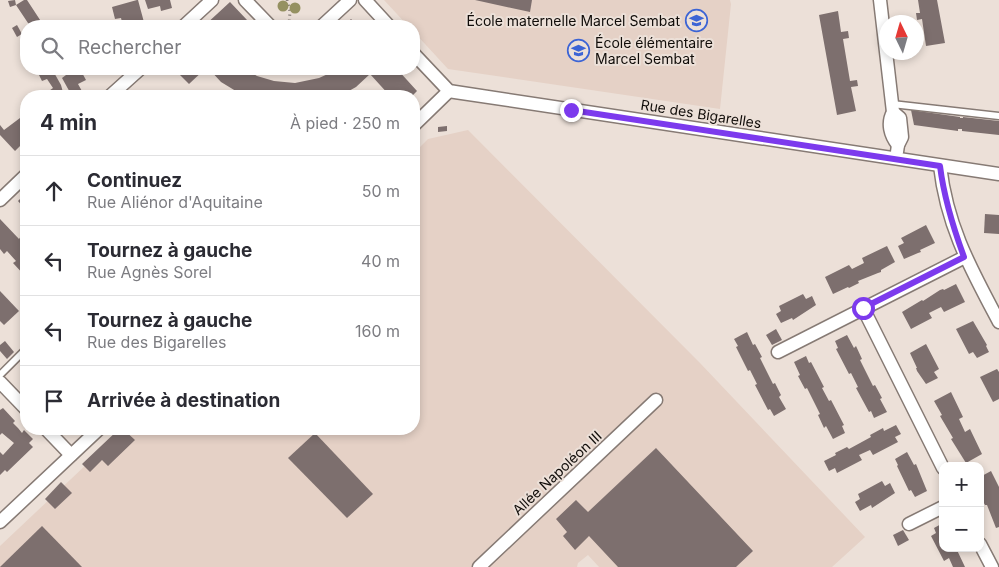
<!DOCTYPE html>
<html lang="fr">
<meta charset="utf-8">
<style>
:root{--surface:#fff;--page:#f2f2f3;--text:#2b2b33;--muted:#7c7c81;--line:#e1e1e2}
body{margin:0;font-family:Inter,sans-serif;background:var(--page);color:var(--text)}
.controls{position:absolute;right:15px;bottom:15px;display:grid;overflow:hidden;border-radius:10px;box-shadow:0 2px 8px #0003}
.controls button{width:45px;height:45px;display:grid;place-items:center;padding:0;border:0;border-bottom:1px solid var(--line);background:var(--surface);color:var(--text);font:25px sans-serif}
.compass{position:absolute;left:879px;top:15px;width:45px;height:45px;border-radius:50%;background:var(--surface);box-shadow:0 2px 8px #0003;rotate:355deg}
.stop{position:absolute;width:15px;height:15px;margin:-11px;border:4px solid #7c3aed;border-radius:50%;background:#fff}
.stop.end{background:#7c3aed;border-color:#fff;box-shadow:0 1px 5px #0008}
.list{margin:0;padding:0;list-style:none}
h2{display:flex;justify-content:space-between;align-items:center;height:65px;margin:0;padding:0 20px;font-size:21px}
h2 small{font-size:16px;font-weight:400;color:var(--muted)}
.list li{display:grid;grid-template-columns:32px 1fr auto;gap:15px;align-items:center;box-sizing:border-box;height:70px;padding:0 20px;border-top:1px solid var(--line)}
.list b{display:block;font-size:19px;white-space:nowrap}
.list p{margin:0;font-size:16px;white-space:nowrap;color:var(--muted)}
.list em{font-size:16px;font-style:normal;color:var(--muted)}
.icon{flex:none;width:28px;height:28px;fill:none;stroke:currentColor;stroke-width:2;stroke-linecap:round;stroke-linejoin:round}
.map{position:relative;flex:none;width:999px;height:567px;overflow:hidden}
.search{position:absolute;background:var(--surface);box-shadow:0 2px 8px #0003;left:20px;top:20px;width:400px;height:55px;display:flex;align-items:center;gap:12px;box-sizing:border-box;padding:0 18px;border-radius:20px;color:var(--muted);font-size:19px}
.panel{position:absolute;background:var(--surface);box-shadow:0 2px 8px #0003;left:20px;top:90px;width:400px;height:345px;border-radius:20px}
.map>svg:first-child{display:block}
.built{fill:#e5d1c6}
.building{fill:#7d6f6e}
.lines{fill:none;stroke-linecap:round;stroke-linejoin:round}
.service-casing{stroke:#867a74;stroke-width:9}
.minor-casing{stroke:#867a74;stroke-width:15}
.path{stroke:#736c67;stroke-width:3;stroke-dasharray:1 4;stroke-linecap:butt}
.service{stroke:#fff;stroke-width:6}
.minor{stroke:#fff;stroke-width:12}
.tree{fill:#959161}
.route{stroke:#7c3aed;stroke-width:6}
.labels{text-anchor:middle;stroke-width:4;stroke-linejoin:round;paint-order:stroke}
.poi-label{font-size:14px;fill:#100c09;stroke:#ece0d8;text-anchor:end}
.street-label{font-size:14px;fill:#100c09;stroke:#ece0d8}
</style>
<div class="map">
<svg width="999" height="567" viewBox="0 0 999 567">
<rect width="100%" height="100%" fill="#ece0d8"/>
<g class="built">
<path d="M384,0H730L731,4L720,109L448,69L414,32V26H408Z"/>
<path d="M468,130L700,363L865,537L832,567H599L588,555L578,563L577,567H0V546L124,429H414V153L428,139Z"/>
</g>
<g class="building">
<path d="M15,0L16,5L24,0H27L44,26H30L16,5L10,7L8,1Z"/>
<path d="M137,0H138L145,26H123L121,18L115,19L112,7Z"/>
<path d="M145,0H170L172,8L161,11L160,6L148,9Z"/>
<path d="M475,0H532L530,12Z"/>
<path d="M918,0H937L945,43L926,46L922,19L917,20L916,13H920Z"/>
<path d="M230,2L247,20L245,22L249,26H204Z"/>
<path d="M838,11L841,32L848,31L849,38L843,39L850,81L857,80L858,86L851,87L856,111L837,115L819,15Z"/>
<path d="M351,19L358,26H344Z"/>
<path d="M17,25L22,34L17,37L12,28Z"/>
<path d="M36,69H52L61,85L64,96H42L53,88L47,79L42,81Z"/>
<path d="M62,69H71L73,72L80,69L86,80L78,84L83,93L77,96H72L62,78L66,75Z"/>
<path d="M174,69H205L189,84Z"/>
<path d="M209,69H245L257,76L274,81L295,83L319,78L339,69H397L417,91L412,96H390L370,74L356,87L340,96H244L221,82Z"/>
<path d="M26,106V140L15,151L0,135V125L4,130L24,115L21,109Z"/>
<path d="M911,110L960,117V118H963V117L999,121V135L962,131V129H958V131L914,125Z"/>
<path d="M447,126V131L438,132V127Z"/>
<path d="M26,193V210L18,201Z"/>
<path d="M985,214L999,215V234L984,233Z"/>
<path d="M0,219L19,239L21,236L26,242V277L13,263L16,261L7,251L4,254L0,249Z"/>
<path d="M926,225L935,243L920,250L921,252L918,253L904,259L898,246L904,243L901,238Z"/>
<path d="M887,246L895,262L881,270V272L878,273L858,281L859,283L849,288L848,287L833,294L825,277L849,265L852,269L864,263L862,258Z"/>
<path d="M956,284L965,302L944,312L941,307L929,313L932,318L911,329L902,312L922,300L923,301L940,290L943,289L944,290Z"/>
<path d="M0,291L19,311L4,325L0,321Z"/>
<path d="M803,294L806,299L812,296L816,305L793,320L792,318L781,323L776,314L781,311L779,306Z"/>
<path d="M973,321L987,345L986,346L989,352L977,358L973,352L969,354L956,329Z"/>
<path d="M776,329L782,340L772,345L766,335Z"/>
<path d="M747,332L753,345L755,344L762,357L760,358L773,384L775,383L781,395L779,397L786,409L774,416L770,409L768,410L755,385L757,384L750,370L748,371L736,347L738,346L734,339Z"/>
<path d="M847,335L854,348L856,346L862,359L860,360L873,386L875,385L882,398L880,399L887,412L874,418L871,411L869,412L856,388L858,387L851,373L849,374L836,349L838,348L835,341Z"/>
<path d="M5,341L14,352L7,359L0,351V345Z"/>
<path d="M926,344L939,369L934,372L938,378L926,384L917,371L916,368H917L910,353Z"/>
<path d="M806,356L809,363L811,362L824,387L822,388L829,401L831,400L844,425L842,426L845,433L833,439L826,426L824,428L818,415L820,414L807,388L805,389L798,376L800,375L794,362Z"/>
<path d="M997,369L999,372V399L993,402L980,377Z"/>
<path d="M951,392L963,417L959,419L965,432L970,429L982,454L966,463L951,439L953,438L940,416L942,415L934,401Z"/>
<path d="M3,408L15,421L13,423L18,428L22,433L24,430L33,439L29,443L33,447L7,472L5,470L0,475V452L3,455L14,443L2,433L0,435V410Z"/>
<path d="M896,425L901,434L895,437L898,442L873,455L870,450L859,455L862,460L837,473L835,468L829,471L824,461L836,455L835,453L847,447L849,449L871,437L870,435L883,428L884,431Z"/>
<path d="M119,429H123L135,440L108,466L102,460L90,472L82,464Z"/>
<path d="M315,433L373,494L347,518L288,458Z"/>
<path d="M656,448L753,551L736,567H618L589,536L575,550L563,536L567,532L556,519L576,500L588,512Z"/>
<path d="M907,452L914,465L916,464L927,491L915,497L911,490L909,491L897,466L898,465L895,459Z"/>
<path d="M991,471L999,487V527L996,528L987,505H985L980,496V477Z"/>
<path d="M882,481L885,486L890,483L895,493L872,508L871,505L860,511L855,502L860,499L858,494Z"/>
<path d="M61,482L72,493L55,509L45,499Z"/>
<path d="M943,523V548H956L965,567H953L949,558L944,561L931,536L936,533L934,528Z"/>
<path d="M42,526L82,567H0Z"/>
<path d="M903,530L909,540L898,546L893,535Z"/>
</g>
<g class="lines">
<defs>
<g id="service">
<path d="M892,104L999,116"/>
<path d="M0,375L26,349"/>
</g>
<g id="minor">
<path d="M245,0L270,26"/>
<path d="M365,0L389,26"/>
<path d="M880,0L893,112C887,123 890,135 898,145"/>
<path d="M184,26L212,0"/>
<path d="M322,26L350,0"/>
<path d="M414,54L449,91L455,92L999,174"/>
<path d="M110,96L140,69"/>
<path d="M893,112L900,118L902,137L898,145L897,152"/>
<path d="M414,125L449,91"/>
<path d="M940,166C947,227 971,269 999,322"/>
<path d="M0,200L26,175"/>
<path d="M863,308L943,468"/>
<path d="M778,352L965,257"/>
<path d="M0,382L26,409"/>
<path d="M46,429L71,455"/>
<path d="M0,522L99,429"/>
<path d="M909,524L943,507"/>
<path d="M980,544L992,567"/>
<path d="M479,567L656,400"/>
</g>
</defs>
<use href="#service" class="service-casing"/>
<use href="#minor" class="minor-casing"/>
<path class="path" d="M287,0L290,11L289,26"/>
<use href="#service" class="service"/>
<use href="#minor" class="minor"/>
</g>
<g class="tree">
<circle cx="283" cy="6" r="5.5"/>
<circle cx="295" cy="8" r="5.5"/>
</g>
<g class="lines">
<path class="route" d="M571,110L940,166C944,198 953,227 964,257L863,308"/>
</g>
<defs>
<symbol id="school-ring" viewBox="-11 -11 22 22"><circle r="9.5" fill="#ece0d8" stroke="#3c64d5" stroke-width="1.5"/><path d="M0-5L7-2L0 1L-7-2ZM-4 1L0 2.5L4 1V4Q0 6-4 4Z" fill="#3c64d5"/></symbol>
</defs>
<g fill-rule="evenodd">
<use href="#school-ring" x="684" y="8" width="25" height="25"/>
<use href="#school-ring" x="566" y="38" width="25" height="25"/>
</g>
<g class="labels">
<g class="poi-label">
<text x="680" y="26">École maternelle Marcel Sembat</text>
<text x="595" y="48" text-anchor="start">École élémentaire<tspan x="595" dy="16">Marcel Sembat</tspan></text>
</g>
<g class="street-label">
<text transform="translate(701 114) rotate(9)" y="5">Rue des Bigarelles</text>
<text transform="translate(557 473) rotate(-43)" y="5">Allée Napoléon III</text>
</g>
</g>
</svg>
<div class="controls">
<button>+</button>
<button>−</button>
</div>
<svg class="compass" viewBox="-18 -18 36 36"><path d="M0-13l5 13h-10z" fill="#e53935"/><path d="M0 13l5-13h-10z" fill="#7c7c81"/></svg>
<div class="stop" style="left:863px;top:308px"></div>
<div class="stop end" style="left:571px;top:110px"></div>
<div class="search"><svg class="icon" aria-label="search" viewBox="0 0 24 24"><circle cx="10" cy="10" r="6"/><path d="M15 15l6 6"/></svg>Rechercher</div>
<section class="panel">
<h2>4 min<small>À pied · 250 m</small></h2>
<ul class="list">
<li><svg class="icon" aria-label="ahead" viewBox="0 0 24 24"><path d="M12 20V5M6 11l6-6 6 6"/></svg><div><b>Continuez</b><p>Rue Aliénor d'Aquitaine</p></div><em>50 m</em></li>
<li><svg class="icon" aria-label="left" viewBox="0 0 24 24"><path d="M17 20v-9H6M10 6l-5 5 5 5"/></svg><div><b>Tournez à gauche</b><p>Rue Agnès Sorel</p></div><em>40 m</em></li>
<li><svg class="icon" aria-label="left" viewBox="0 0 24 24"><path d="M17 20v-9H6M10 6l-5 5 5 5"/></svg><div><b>Tournez à gauche</b><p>Rue des Bigarelles</p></div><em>160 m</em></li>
<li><svg class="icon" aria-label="arrive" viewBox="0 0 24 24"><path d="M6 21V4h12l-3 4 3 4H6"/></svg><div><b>Arrivée à destination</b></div></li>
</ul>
</section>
</div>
